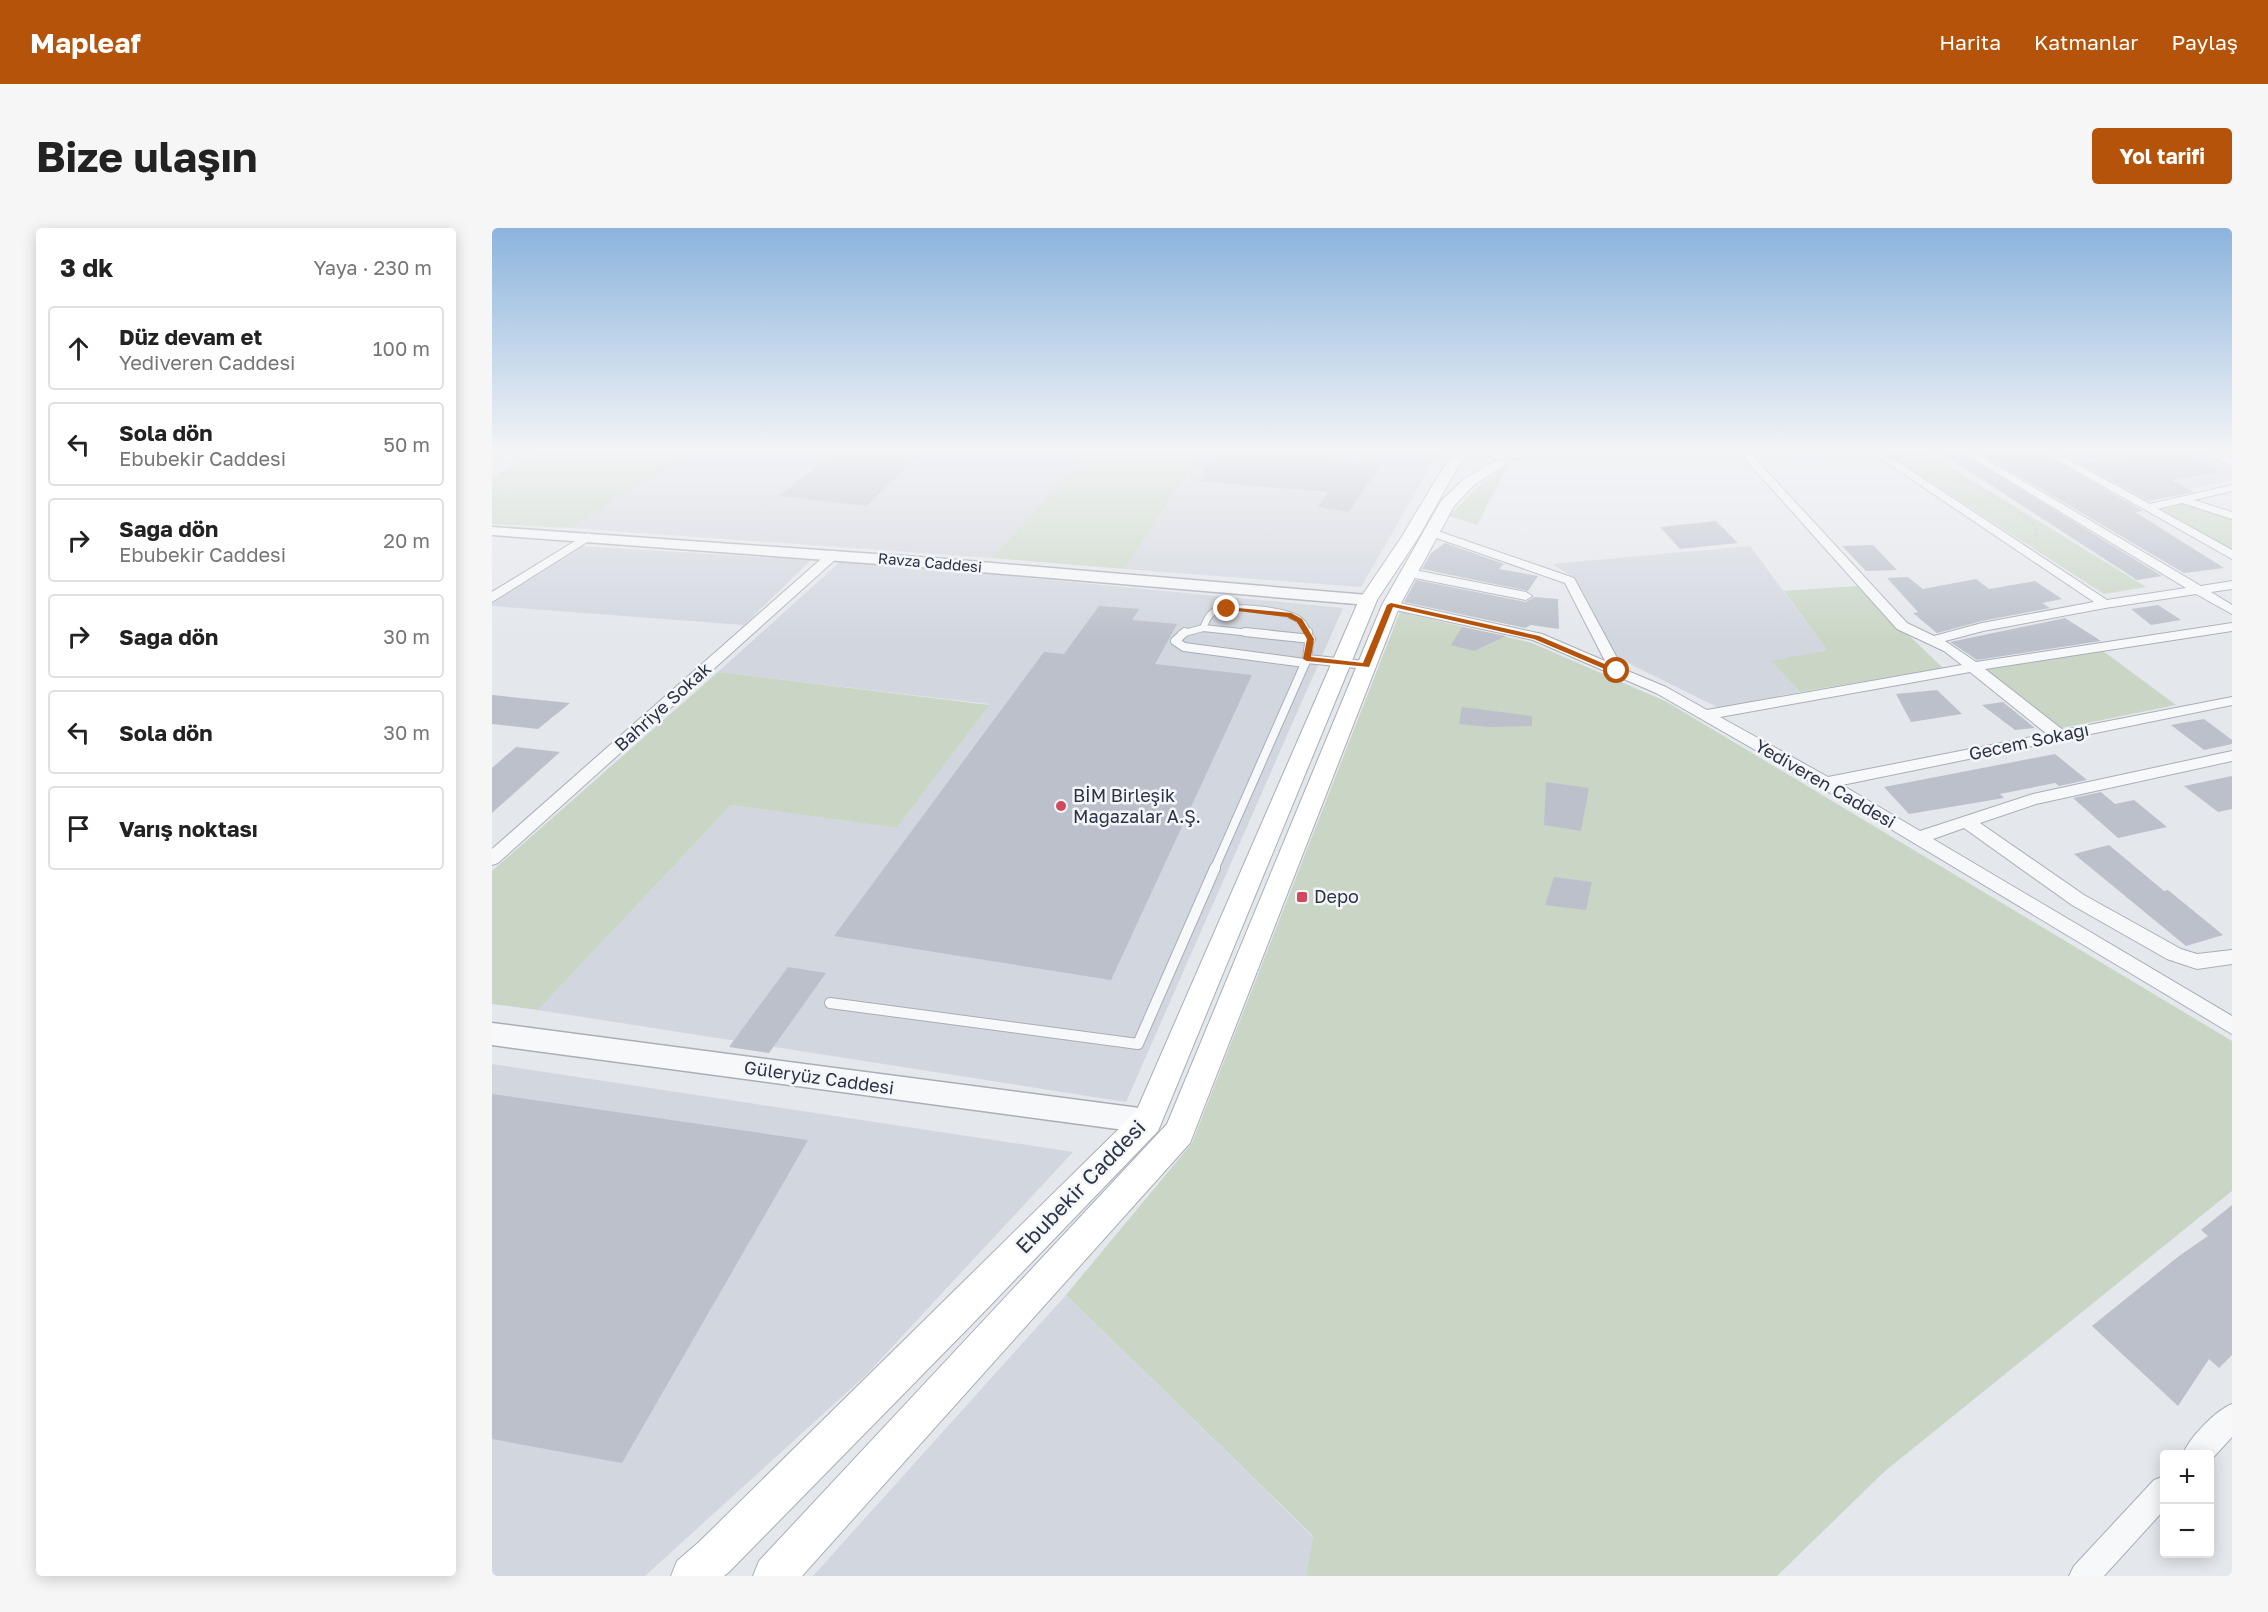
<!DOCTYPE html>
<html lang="tr">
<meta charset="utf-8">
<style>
:root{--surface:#fff;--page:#f6f6f6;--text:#222;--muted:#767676;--line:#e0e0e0;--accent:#b45309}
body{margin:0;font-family:"Golos Text",sans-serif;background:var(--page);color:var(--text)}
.controls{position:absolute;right:18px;bottom:18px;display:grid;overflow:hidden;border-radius:6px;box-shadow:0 3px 15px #0003}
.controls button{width:54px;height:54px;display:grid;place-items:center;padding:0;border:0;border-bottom:2px solid var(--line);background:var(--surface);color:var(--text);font:30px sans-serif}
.stop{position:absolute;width:18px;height:18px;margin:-14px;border:4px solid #b45309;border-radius:50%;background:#fff}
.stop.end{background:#b45309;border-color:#fff;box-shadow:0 2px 6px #0008}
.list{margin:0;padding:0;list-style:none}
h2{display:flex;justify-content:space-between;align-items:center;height:78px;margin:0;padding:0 24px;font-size:26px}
h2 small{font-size:20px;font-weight:400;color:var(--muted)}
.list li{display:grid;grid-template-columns:39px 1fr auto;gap:18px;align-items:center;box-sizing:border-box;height:84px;margin:0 12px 12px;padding:0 12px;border:2px solid var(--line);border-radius:6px}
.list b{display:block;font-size:22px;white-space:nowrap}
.list p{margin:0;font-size:20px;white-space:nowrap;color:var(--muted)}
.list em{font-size:20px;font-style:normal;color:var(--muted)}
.icon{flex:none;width:33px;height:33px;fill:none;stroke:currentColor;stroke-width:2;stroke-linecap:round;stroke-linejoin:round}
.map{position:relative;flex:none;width:1740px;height:1348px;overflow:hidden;border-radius:6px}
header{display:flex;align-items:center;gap:36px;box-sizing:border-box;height:84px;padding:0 30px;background:var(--accent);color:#fff}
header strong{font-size:28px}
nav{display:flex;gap:33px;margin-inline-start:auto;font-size:21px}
.intro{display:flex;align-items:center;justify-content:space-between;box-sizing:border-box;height:144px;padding:0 36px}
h1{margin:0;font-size:42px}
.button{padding:15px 27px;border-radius:6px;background:var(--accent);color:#fff;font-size:21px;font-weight:700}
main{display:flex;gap:36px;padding:0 36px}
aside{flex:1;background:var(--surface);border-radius:6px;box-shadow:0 3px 15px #0003}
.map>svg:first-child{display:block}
.built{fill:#d2d6de}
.green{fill:#c9d6c5}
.building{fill:#bbc0ca}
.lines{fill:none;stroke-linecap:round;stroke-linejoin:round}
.service-far2-casing{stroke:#a9aeb7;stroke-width:8}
.service-far1-casing{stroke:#a9aeb7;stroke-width:10}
.service-casing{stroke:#a9aeb7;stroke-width:12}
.minor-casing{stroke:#a9aeb7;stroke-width:2}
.tertiary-casing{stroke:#a9aeb7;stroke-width:3}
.secondary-casing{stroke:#a9aeb7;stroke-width:2}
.path{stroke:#c2c5cb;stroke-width:2;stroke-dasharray:3 3;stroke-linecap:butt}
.service-far2{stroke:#f7f8fa;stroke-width:6}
.service-far1{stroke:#f7f8fa;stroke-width:8}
.service{stroke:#f7f8fa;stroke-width:10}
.minor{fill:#f7f8fa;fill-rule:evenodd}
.tertiary{fill:#f7f8fa;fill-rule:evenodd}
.secondary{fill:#fff;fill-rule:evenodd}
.route{fill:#b45309}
.poi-dot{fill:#d1495b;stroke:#f4f6f9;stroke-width:2}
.labels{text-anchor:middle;stroke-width:5;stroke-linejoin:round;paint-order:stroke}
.far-street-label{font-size:15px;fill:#2b3445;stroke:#f4f6f9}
.street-label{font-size:18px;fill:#2b3445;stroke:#f4f6f9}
.poi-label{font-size:18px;fill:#2b3445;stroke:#f4f6f9;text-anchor:start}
.near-street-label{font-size:21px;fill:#2b3445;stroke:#f4f6f9}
</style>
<header>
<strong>Mapleaf</strong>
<nav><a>Harita</a><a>Katmanlar</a><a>Paylaş</a></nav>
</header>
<div class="intro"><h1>Bize ulaşın</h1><a class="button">Yol tarifi</a></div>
<main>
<aside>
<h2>3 dk<small>Yaya · 230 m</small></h2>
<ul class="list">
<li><svg class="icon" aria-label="ahead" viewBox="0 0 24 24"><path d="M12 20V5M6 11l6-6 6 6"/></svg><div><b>Düz devam et</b><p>Yediveren Caddesi</p></div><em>100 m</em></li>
<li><svg class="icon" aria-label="left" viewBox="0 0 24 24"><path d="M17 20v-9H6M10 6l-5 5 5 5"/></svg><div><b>Sola dön</b><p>Ebubekir Caddesi</p></div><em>50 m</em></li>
<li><svg class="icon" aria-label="right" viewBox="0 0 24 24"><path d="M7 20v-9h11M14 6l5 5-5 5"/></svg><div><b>Sağa dön</b><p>Ebubekir Caddesi</p></div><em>20 m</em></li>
<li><svg class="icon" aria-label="right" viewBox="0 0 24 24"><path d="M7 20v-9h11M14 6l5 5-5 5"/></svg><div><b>Sağa dön</b></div><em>30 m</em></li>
<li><svg class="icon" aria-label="left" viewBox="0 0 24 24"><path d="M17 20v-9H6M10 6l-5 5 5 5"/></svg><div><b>Sola dön</b></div><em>30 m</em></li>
<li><svg class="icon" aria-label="arrive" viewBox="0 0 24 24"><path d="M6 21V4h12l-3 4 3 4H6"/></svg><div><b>Varış noktası</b></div></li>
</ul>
</aside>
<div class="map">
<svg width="1740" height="1348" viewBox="0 0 1740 1348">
<rect width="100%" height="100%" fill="#e4e7ec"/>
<g class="built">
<path d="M200,224H597L500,330L79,300Z"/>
<path d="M709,224H947L869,359L633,341Z"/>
<path d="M1560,224H1703L1740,241V251L1651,274Z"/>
<path d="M86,318L319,332L252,397L0,378V375Z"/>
<path d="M1258,318L1335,422L1280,434L1308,464L1227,480L1124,429L1081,349L1060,336Z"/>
<path d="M350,332L851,380L634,874L46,782L239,577L405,600L497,476L226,444Z"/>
<path d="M0,836L581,924L375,1146L153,1348H0Z"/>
<path d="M574,1067L821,1309L814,1348H321Z"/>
</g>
<g class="green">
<path d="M46,224H200L79,300L0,296V250Z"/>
<path d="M597,224H709L633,341L500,330Z"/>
<path d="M1392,224H1434L1654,359L1612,366Z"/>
<path d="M1016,238L985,297L957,288L990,255Z"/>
<path d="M1692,275L1740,292V323L1667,283Z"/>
<path d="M1365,358L1451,440L1308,464L1279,433L1335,422L1292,363Z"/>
<path d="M908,384L1040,415L1175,474L1740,813V963L1393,1243L1285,1348H814L821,1308L574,1067L700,915Z"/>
<path d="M1611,423L1684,477L1565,501L1491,441Z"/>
<path d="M226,444L497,477L405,600L239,577L46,782L0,776V643Z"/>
</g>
<g class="building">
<path d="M343,224H430L374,278L287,268Z"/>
<path d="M726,224H836L834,228H840L838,232L888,238L857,284L826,279L836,264L705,253Z"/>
<path d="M1441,224H1468L1670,348L1645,352L1466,236Z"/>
<path d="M1486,224H1549L1651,283L1643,284L1732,340L1692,345Z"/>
<path d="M1668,224H1687L1729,244L1679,252L1702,264L1657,273L1589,235Z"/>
<path d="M1224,293L1246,315L1188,321L1168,299Z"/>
<path d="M953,315L1012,336L1007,341L1046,348L1036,363L930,341L939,325Z"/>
<path d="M1381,317L1405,342L1374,343L1350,318Z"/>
<path d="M1416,349L1431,361L1484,351L1497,361L1543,353L1570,371L1550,375L1558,380L1490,393L1445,405L1421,385L1426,384L1395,350Z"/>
<path d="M924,352L1034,374L1042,369L1066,371L1067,401L1039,397L1033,400L912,374Z"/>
<path d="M1666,377L1689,392L1659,397L1639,381Z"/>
<path d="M607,378L647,381L640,392L685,396L663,436L760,447L619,752L342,708L552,424L572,426Z"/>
<path d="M1573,390L1609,413L1485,432L1458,414Z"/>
<path d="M970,399L1014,408L982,423L959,417Z"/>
<path d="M1445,462L1470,486L1419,494L1404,466Z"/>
<path d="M0,467L78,475L46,501L0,496Z"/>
<path d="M1511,474L1543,500L1523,502L1490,477Z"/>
<path d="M970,479L1040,488V498L997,499L967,496Z"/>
<path d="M1712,491L1740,512V516L1712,522L1679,497Z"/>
<path d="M24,519L68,524L0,585V540Z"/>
<path d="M1563,526L1595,552L1567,558L1563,555L1508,566L1512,570L1417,586L1392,559Z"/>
<path d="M1740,548V581L1726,584L1692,558Z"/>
<path d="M1054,554L1097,560L1089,603L1052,597Z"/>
<path d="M1609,564L1623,576L1642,572L1675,599L1626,610L1581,570Z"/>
<path d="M1617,617L1672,663L1676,662L1731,707L1694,718L1582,626Z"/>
<path d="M1062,649L1100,654L1094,682L1053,677Z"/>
<path d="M296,739L334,745L277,825L237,819Z"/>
<path d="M0,866L316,912L130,1235L0,1211Z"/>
<path d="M1740,977V1127L1727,1140L1717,1131L1686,1178L1600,1098L1687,1028L1716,1008L1709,1002Z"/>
</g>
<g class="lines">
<defs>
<g id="service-far2">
<path d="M711,400C714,393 717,385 725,382C741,377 791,382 806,391C811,394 814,399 816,406"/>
<path d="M689,406L711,400L768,406"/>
</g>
<g id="service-far1">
<path d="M693,404L683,413L692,419L813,435"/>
<path d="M753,404L819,411"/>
<path d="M815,431L817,415L816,404"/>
<path d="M722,642L815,431L874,437"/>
</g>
<path id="service" d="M338,775L646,816L723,640"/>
<g id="minor">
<path d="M1247,224H1257L1415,395L1442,408L1490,395L1602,374L1379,224H1391L1615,372L1694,360L1470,224H1482L1709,358L1740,353V361L1719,364L1740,377V386L1704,366L1613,380L1491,403L1453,413L1484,434L1740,395V403L1493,441L1571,502L1740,469V477L1350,557L1428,603L1541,566L1740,523V533L1544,576L1488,595L1592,667L1689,721L1705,726L1740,722V736L1705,741L1675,731L1580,677L1472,600L1441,611L1740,788V806L1347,570L1164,465L1041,412L899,381L893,377L899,373L1050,406L1113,433L1073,355L936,307L934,305L940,301L1082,350L1131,441L1174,459L1215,482L1470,437L1452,423L1405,401ZM1478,444L1555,506L1336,549L1228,489Z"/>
<path d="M1551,224H1563L1658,276L1740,257V263L1702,272L1740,284V291L1690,275L1666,281L1740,322V331Z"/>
<path d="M1710,224H1723L1740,231V238Z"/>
<path d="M96,305L102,309L100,311L0,374V364Z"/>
<path d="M341,323L345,324V330L6,635L0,637V621L337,324Z"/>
<path d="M917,341L1034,364L1040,368L1034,372L913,348L911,345L913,342Z"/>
<path d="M1740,1176V1209L1718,1233V1226H1691C1697,1210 1724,1182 1740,1176Z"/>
<path d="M1672,1248V1282L1612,1348H1577L1582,1338L1662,1252Z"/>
</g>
<g id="tertiary">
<path d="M1287,224H1338C1331,230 1293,230 1287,224Z"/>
<path d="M0,299L454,331L876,367L884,372L876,377L454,341L0,307Z"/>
<path d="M0,795L655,881L665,884L669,893L665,902L655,905L0,817Z"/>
</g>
<g id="secondary">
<path d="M963,224L977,225L963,244L926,310L885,372L666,903L489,1087L237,1344L232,1348H179L185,1333L207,1314L644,884L867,372L909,310L949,243Z"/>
<path d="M1018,224H1041L1039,227L1023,231L1016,227Z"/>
<path d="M1005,232L1010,233L1012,236L1010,239L982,257L962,278L908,377L698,915L310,1348H261L267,1333L675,896L890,377L949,273L972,251Z"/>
</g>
</defs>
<use href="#service-far2" class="service-far2-casing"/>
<use href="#service-far1" class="service-far1-casing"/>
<use href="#service" class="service-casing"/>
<use href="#minor" class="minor-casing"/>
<use href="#tertiary" class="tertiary-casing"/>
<use href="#secondary" class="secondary-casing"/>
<g class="path">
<path d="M1427,236L1428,224"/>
<path d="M1451,249L1488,260L1538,292L1544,299L1545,313"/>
</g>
<use href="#service-far2" class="service-far2"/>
<use href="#service-far1" class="service-far1"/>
<use href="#service" class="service"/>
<use href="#minor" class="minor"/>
<use href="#tertiary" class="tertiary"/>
<use href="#secondary" class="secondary"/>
</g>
<linearGradient id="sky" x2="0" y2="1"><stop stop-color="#8bb4dd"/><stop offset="0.54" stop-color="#f3f4f6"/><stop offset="1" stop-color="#f3f4f6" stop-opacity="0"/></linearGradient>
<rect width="1740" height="412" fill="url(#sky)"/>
<path class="route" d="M899,375L1047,408L1129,443L1122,445L1042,411L901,379L877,439L815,433L811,431L815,411L805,394L795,389L731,381L735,379L799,385L810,391L822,411L819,429L871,435L895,377Z"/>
<g class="poi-dot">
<circle cx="569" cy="578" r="6"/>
<rect x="804" y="663" width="12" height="12" rx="3"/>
</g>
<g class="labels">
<g class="far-street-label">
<text transform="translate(438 335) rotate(5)" y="5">Ravza Caddesi</text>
</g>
<g class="street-label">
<text transform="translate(171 479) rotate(-42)" y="6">Bahriye Sokak</text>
<text transform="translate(1537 514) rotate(-12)" y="6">Gecem Sokağı</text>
<text transform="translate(1333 556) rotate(30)" y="6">Yediveren Caddesi</text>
<text transform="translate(327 850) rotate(8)" y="6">Güleryüz Caddesi</text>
</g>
<g class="poi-label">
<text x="581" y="574">BİM Birleşik<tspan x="581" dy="21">Mağazalar A.Ş.</tspan></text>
<text x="822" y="675">Depo</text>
</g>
<g class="near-street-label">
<text transform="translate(589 959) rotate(-46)" y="7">Ebubekir Caddesi</text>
</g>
</g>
</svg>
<div class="controls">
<button>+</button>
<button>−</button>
</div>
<div class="stop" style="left:1125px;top:443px"></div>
<div class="stop end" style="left:735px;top:381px"></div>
</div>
</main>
